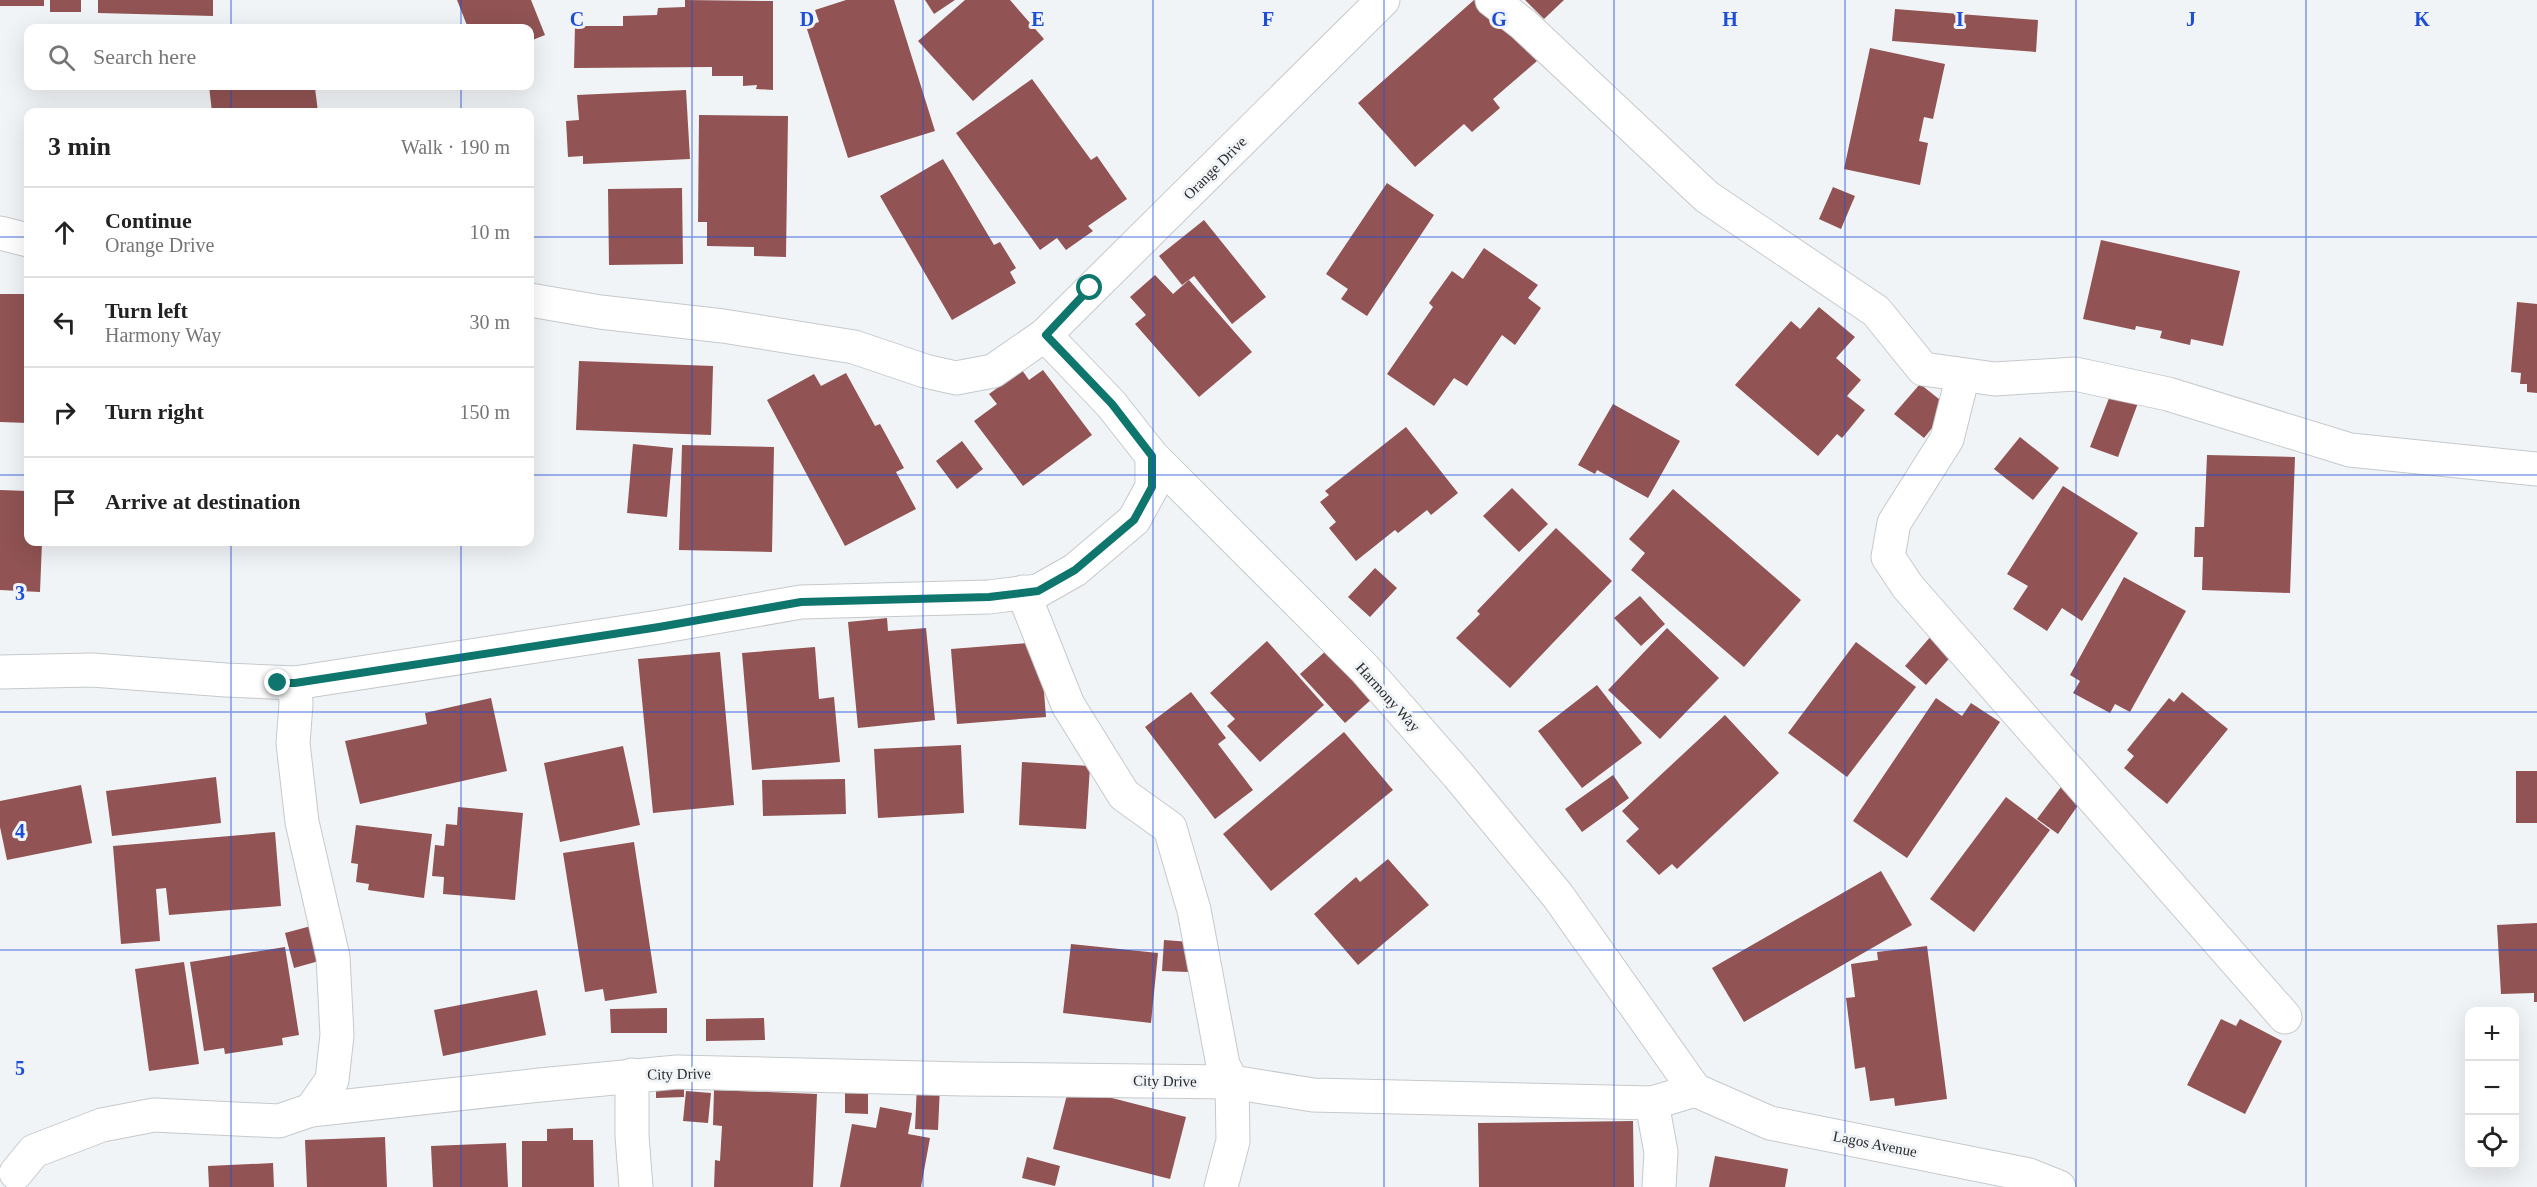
<!DOCTYPE html>
<meta charset="utf-8">
<style>
:root{--surface:#fff;--page:#f6f6f6;--text:#222;--muted:#767676;--line:#e0e0e0}
body{margin:0;font-family:"Times New Roman",serif;background:var(--page);color:var(--text)}
.controls{position:absolute;right:18px;bottom:18px;display:grid;overflow:hidden;border-radius:12px;box-shadow:0 6px 24px #0002}
.controls button{width:54px;height:54px;display:grid;place-items:center;padding:0;border:0;border-bottom:2px solid var(--line);background:var(--surface);color:var(--text);font:30px sans-serif}
.stop{position:absolute;width:18px;height:18px;margin:-14px;border:4px solid #0f766e;border-radius:50%;background:#fff}
.stop.end{background:#0f766e;border-color:#fff;box-shadow:0 2px 6px #0008}
.list{margin:0;padding:0;list-style:none}
h2{display:flex;justify-content:space-between;align-items:center;height:78px;margin:0;padding:0 24px;font-size:26px}
h2 small{font-size:20px;font-weight:400;color:var(--muted)}
.list li{display:grid;grid-template-columns:39px 1fr auto;gap:18px;align-items:center;box-sizing:border-box;height:90px;padding:0 24px;border-top:2px solid var(--line)}
.list b{display:block;font-size:22px;white-space:nowrap}
.list p{margin:0;font-size:20px;white-space:nowrap;color:var(--muted)}
.list em{font-size:20px;font-style:normal;color:var(--muted)}
.icon{flex:none;width:33px;height:33px;fill:none;stroke:currentColor;stroke-width:2;stroke-linecap:round;stroke-linejoin:round}
.map{position:relative;flex:none;width:2537px;height:1187px;overflow:hidden}
.search{position:absolute;background:var(--surface);box-shadow:0 6px 24px #0002;left:24px;top:24px;width:510px;height:66px;display:flex;align-items:center;gap:15px;box-sizing:border-box;padding:0 21px;border-radius:12px;color:var(--muted);font-size:22px}
.panel{position:absolute;background:var(--surface);box-shadow:0 6px 24px #0002;left:24px;top:108px;width:510px;height:438px;border-radius:12px}
.map>svg:first-child{display:block}
.building{fill:#915353}
.lines{fill:none;stroke-linecap:round;stroke-linejoin:round}
.minor-casing{stroke:#c6c9cb;stroke-width:35}
.minor{stroke:#fff;stroke-width:33}
.route{stroke:#0f766e;stroke-width:8}
.grid{fill:none;stroke:#1d4ed8;stroke-width:1.5;stroke-opacity:0.55}
.labels{text-anchor:middle;stroke-width:6;stroke-linejoin:round;paint-order:stroke}
.street-label{font-size:15px;fill:#28292a;stroke:#f1f4f7}
.grid-label{font-size:20px;text-anchor:middle;font-weight:bold;fill:#1d4ed8;stroke:#f1f4f7;stroke-width:6;stroke-linejoin:round;paint-order:stroke}
</style>
<div class="map">
<svg width="2537" height="1187" viewBox="0 0 2537 1187">
<rect width="100%" height="100%" fill="#f1f4f7"/>
<g class="building">
<rect x="0" y="0" width="44" height="6"/>
<rect x="50" y="0" width="31" height="12"/>
<path d="M98,0H213V16L98,13Z"/>
<path d="M457,0H531L545,35L530,41V28H468Z"/>
<path d="M685,0L773,1V90L756,89L757,85L743,86V76H712V67L574,68L575,26H623V16L657,15L658,8L685,7Z"/>
<path d="M846,0H894L935,131L848,158L806,26L819,22L815,10Z"/>
<path d="M925,0H955L934,14Z"/>
<path d="M965,0H1010L1044,39L973,101L918,41Z"/>
<path d="M1474,0H1483L1537,61L1493,99L1500,108L1472,132L1464,124L1415,167L1358,103Z"/>
<path d="M1525,0H1564L1544,19Z"/>
<path d="M1895,9L2038,20L2036,52L1892,41Z"/>
<path d="M1870,48L1945,64L1933,119L1924,117L1919,141L1928,143L1920,185L1844,169Z"/>
<path d="M1032,79L1091,160L1097,156L1127,199L1088,226L1093,231L1066,250L1057,238L1040,250L956,133Z"/>
<path d="M209,86H296V90L315,88L318,112H212Z"/>
<path d="M686,90L690,159L583,164V156L568,157L566,121L579,120L577,95Z"/>
<path d="M699,115L788,116L786,257L754,256V247L707,246V222H698Z"/>
<path d="M943,159L994,245L1000,242L1016,268L1010,272L1016,283L952,320L880,196Z"/>
<path d="M1387,183L1434,215L1367,316L1341,299L1348,289L1326,274Z"/>
<path d="M1833,187L1855,196L1841,229L1819,219Z"/>
<path d="M682,188L683,264L609,265L608,189Z"/>
<path d="M1204,220L1266,297L1232,324L1194,276L1182,285L1159,256Z"/>
<path d="M2101,240L2240,271L2223,346L2191,339L2190,345L2160,338L2162,331L2136,326L2135,330L2083,319Z"/>
<path d="M1484,248L1538,285L1528,298L1541,308L1515,345L1502,335L1467,386L1454,378L1434,406L1387,374L1433,307L1429,303L1452,271L1463,279Z"/>
<path d="M1155,275L1173,294L1189,280L1252,352L1199,397L1135,324L1146,315L1130,297Z"/>
<path d="M0,294H28V423L0,422Z"/>
<path d="M2517,302L2537,304V393L2527,392V384H2520L2521,373L2511,372Z"/>
<path d="M1819,307L1855,337L1836,358L1861,380L1847,396L1865,410L1842,438L1837,434L1818,456L1735,385L1791,321L1800,329Z"/>
<path d="M579,361L713,366L711,435L576,430Z"/>
<path d="M1022,370L1029,380L1043,370L1092,435L1023,486L974,421L997,404L989,394Z"/>
<path d="M846,373L875,426L880,424L904,468L896,472L916,509L845,546L767,400L814,374L821,386Z"/>
<path d="M1920,384L1949,407L1924,438L1894,414Z"/>
<path d="M2111,393L2138,403L2118,457L2090,447Z"/>
<path d="M1613,404L1680,441L1648,498L1597,470L1595,474L1578,465Z"/>
<path d="M1406,427L1458,493L1431,515L1427,510L1398,533L1395,530L1356,561L1329,528L1336,522L1320,502L1329,495L1325,491Z"/>
<path d="M2020,437L2059,468L2033,500L1994,469Z"/>
<path d="M962,441L983,469L957,489L936,461Z"/>
<path d="M633,444L673,448L667,517L627,513Z"/>
<path d="M682,445L774,447L772,552L679,550Z"/>
<path d="M2207,455L2295,457L2290,593L2202,590L2203,557H2194L2195,527H2204Z"/>
<path d="M2063,486L2138,533L2082,621L2062,608L2047,631L2013,609L2028,586L2007,574Z"/>
<path d="M1512,488L1548,524L1519,552L1483,516Z"/>
<path d="M1673,489L1801,600L1744,667L1631,570L1645,553L1629,539Z"/>
<path d="M0,490L28,491V542H42L40,592L0,590Z"/>
<path d="M1556,528L1612,581L1510,688L1456,638L1480,614L1477,611Z"/>
<path d="M1375,568L1397,588L1370,617L1348,597Z"/>
<path d="M2124,577L2186,611L2130,712L2115,704L2110,713L2073,693L2080,681L2070,675Z"/>
<path d="M1640,596L1665,624L1641,646L1614,618Z"/>
<path d="M887,618L888,631L926,628L935,720L858,728L848,622Z"/>
<path d="M1667,628L1719,678L1660,739L1608,690Z"/>
<path d="M1932,635L1954,653L1926,685L1905,666Z"/>
<path d="M1267,641L1324,705L1260,762L1227,726L1235,719L1210,693Z"/>
<path d="M1040,642L1046,717L957,724L951,649Z"/>
<path d="M1856,642L1916,687L1847,777L1788,733Z"/>
<path d="M815,647L819,699L834,697L840,762L752,770L742,653Z"/>
<path d="M1328,649L1373,698L1345,723L1300,674Z"/>
<path d="M720,652L734,805L653,813L638,659Z"/>
<path d="M1597,685L1642,743L1582,788L1538,731Z"/>
<path d="M1191,692L1226,738L1218,744L1253,790L1215,819L1145,727Z"/>
<path d="M2182,692L2228,729L2167,804L2124,768L2134,756L2127,750L2169,698L2174,702Z"/>
<path d="M491,698L507,771L360,804L345,741L427,724L425,713Z"/>
<path d="M1936,698L1962,716L1971,703L2000,722L1907,858L1853,821Z"/>
<path d="M1725,715L1779,773L1677,869L1672,864L1659,875L1626,841L1639,829L1622,811Z"/>
<path d="M1344,732L1393,790L1271,891L1223,834Z"/>
<path d="M961,745L964,813L878,818L874,749Z"/>
<path d="M623,746L640,825L560,842L544,763Z"/>
<path d="M1022,762L1090,766L1086,829L1019,825Z"/>
<rect x="2516" y="771" width="21" height="52"/>
<path d="M1613,775L1629,798L1582,832L1565,809Z"/>
<path d="M216,777L221,823L112,836L106,791Z"/>
<path d="M845,779L846,814L763,816L762,780Z"/>
<path d="M81,785L92,843L7,860L0,827V801Z"/>
<path d="M2061,787L2081,801L2058,834L2037,819Z"/>
<path d="M2006,797L2050,830L1974,932L1930,899Z"/>
<path d="M458,807L523,813L515,900L443,894L444,877L432,876L435,845L444,846L446,824L457,825Z"/>
<path d="M356,825L432,834L424,898L368,890L369,884L356,882L358,864L351,863Z"/>
<path d="M275,832L281,906L169,915L166,888L156,889L160,941L121,944L113,846Z"/>
<path d="M634,842L657,993L605,1001L603,989L585,992L563,853Z"/>
<path d="M1388,859L1429,905L1358,965L1314,914L1356,877L1360,882Z"/>
<path d="M1881,871L1912,925L1744,1022L1712,968Z"/>
<path d="M2537,923V1002H2534V993L2501,994L2497,925Z"/>
<path d="M311,926L319,961L294,968L285,933Z"/>
<path d="M1164,940L1190,942L1188,972L1162,971Z"/>
<path d="M1071,944L1158,953L1151,1023L1063,1013Z"/>
<path d="M1927,946L1947,1099L1895,1106L1894,1098L1870,1101L1865,1067L1855,1069L1846,998L1855,997L1851,964L1878,960L1877,952Z"/>
<path d="M285,947L299,1035L282,1038L283,1045L225,1054L224,1048L204,1051L190,962Z"/>
<path d="M184,962L199,1064L149,1071L135,969Z"/>
<path d="M537,990L546,1035L443,1056L434,1010Z"/>
<path d="M667,1008V1033H611L610,1009Z"/>
<path d="M764,1018L765,1040L706,1041V1019Z"/>
<path d="M2221,1019L2236,1026L2240,1019L2282,1041L2245,1114L2187,1085Z"/>
<path d="M656,1079H684V1097L656,1098Z"/>
<path d="M917,1084L940,1086L938,1130L915,1129Z"/>
<path d="M845,1087H868V1114L845,1113Z"/>
<path d="M1069,1087L1186,1117L1170,1179L1053,1149Z"/>
<path d="M714,1090L817,1094L813,1187H714L715,1160L720,1161L722,1126L713,1125Z"/>
<path d="M686,1091L711,1093L708,1123L683,1121Z"/>
<path d="M880,1107L912,1113L908,1134L930,1138L921,1187H840L852,1124L876,1128Z"/>
<path d="M1633,1121L1634,1187H1479L1478,1123Z"/>
<path d="M573,1128V1140H593L594,1187H522V1141H547V1129Z"/>
<path d="M385,1137L387,1187H307L305,1140Z"/>
<path d="M506,1143L508,1187H433L431,1146Z"/>
<path d="M1715,1156L1788,1169L1785,1187H1709Z"/>
<path d="M1027,1157L1060,1166L1055,1186L1022,1178Z"/>
<path d="M273,1163L274,1187H209L208,1166Z"/>
</g>
<g class="lines">
<defs>
<g id="minor">
<path d="M1492,0L1523,24L1707,197L1876,311L1923,369L1995,379L2075,374L2168,394L2350,450L2537,469"/>
<path d="M0,233L28,240"/>
<path d="M530,300L600,312L723,326L854,347L925,371L956,378L993,371L1045,335L1383,0"/>
<path d="M1045,335L1111,404L1152,456L1365,669L1458,775L1558,896L1695,1090"/>
<path d="M1963,375L1947,439L1894,523L1888,557L1908,587L2285,1017"/>
<path d="M1023,592L1068,705L1124,795L1170,828L1194,910L1223,1065L1232,1082L1233,1141L1221,1187"/>
<path d="M0,672L92,670L226,680L295,683"/>
<path d="M632,1075V1136L636,1187"/>
<path d="M1695,1090L1770,1123L2029,1175L2059,1187"/>
<path d="M1652,1103L1661,1152L1659,1187"/>
<path d="M311,1110L540,1085L677,1072L964,1079L1232,1082L1313,1095L1652,1103L1695,1090"/>
<path d="M16,1173L34,1151L102,1125L154,1115L279,1121L311,1110L332,1080L337,1035L333,957L302,822L293,743L296,704L295,683L659,627L801,602L989,597L1038,591L1075,570L1134,520L1152,487V456"/>
</g>
</defs>
<use href="#minor" class="minor-casing"/>
<use href="#minor" class="minor"/>
</g>
<g class="lines">
<path class="route" d="M278,683H295L659,627L801,602L989,597L1038,591L1075,570L1134,520L1152,487V456L1112,404L1046,335L1090,288"/>
</g>
<path class="grid" d="M231,0V28M461,0V28M692,0V1187M923,0V1187M1153,0V1187M1384,0V1187M1614,0V1187M1845,0V1187M2076,0V1187M2306,0V1187M231,86V112M461,86V112M0,237H28M530,237H2537M0,475H28M530,475H2537M231,542V1187M461,542V1187M0,712H2537M0,950H2537"/>
<g class="labels">
<g class="street-label">
<text transform="translate(1215 168) rotate(-45)" y="5">Orange Drive</text>
<text transform="translate(1388 697) rotate(48)" y="5">Harmony Way</text>
<text transform="translate(679 1074) rotate(-1)" y="5">City Drive</text>
<text transform="translate(1165 1081) rotate(1)" y="5">City Drive</text>
<text transform="translate(1875 1144) rotate(11)" y="5">Lagos Avenue</text>
</g>
</g>
<g class="grid-label">
<text x="577" y="26">C</text>
<text x="807" y="26">D</text>
<text x="1038" y="26">E</text>
<text x="1268" y="26">F</text>
<text x="1499" y="26">G</text>
<text x="1730" y="26">H</text>
<text x="1960" y="26">I</text>
<text x="2191" y="26">J</text>
<text x="2422" y="26">K</text>
<text x="20" y="600">3</text>
<text x="20" y="838">4</text>
<text x="20" y="1075">5</text>
</g>
</svg>
<div class="controls">
<button>+</button>
<button>−</button>
<button><svg class="icon" aria-label="locate" viewBox="0 0 24 24"><circle cx="12" cy="12" r="6"/><path d="M12 2v4M12 18v4M2 12h4M18 12h4"/></svg></button>
</div>
<div class="stop" style="left:1090px;top:288px"></div>
<div class="stop end" style="left:278px;top:683px"></div>
<div class="search"><svg class="icon" aria-label="search" viewBox="0 0 24 24"><circle cx="10" cy="10" r="6"/><path d="M15 15l6 6"/></svg>Search here</div>
<section class="panel">
<h2>3 min<small>Walk · 190 m</small></h2>
<ul class="list">
<li><svg class="icon" aria-label="ahead" viewBox="0 0 24 24"><path d="M12 20V5M6 11l6-6 6 6"/></svg><div><b>Continue</b><p>Orange Drive</p></div><em>10 m</em></li>
<li><svg class="icon" aria-label="left" viewBox="0 0 24 24"><path d="M17 20v-9H6M10 6l-5 5 5 5"/></svg><div><b>Turn left</b><p>Harmony Way</p></div><em>30 m</em></li>
<li><svg class="icon" aria-label="right" viewBox="0 0 24 24"><path d="M7 20v-9h11M14 6l5 5-5 5"/></svg><div><b>Turn right</b></div><em>150 m</em></li>
<li><svg class="icon" aria-label="arrive" viewBox="0 0 24 24"><path d="M6 21V4h12l-3 4 3 4H6"/></svg><div><b>Arrive at destination</b></div></li>
</ul>
</section>
</div>
